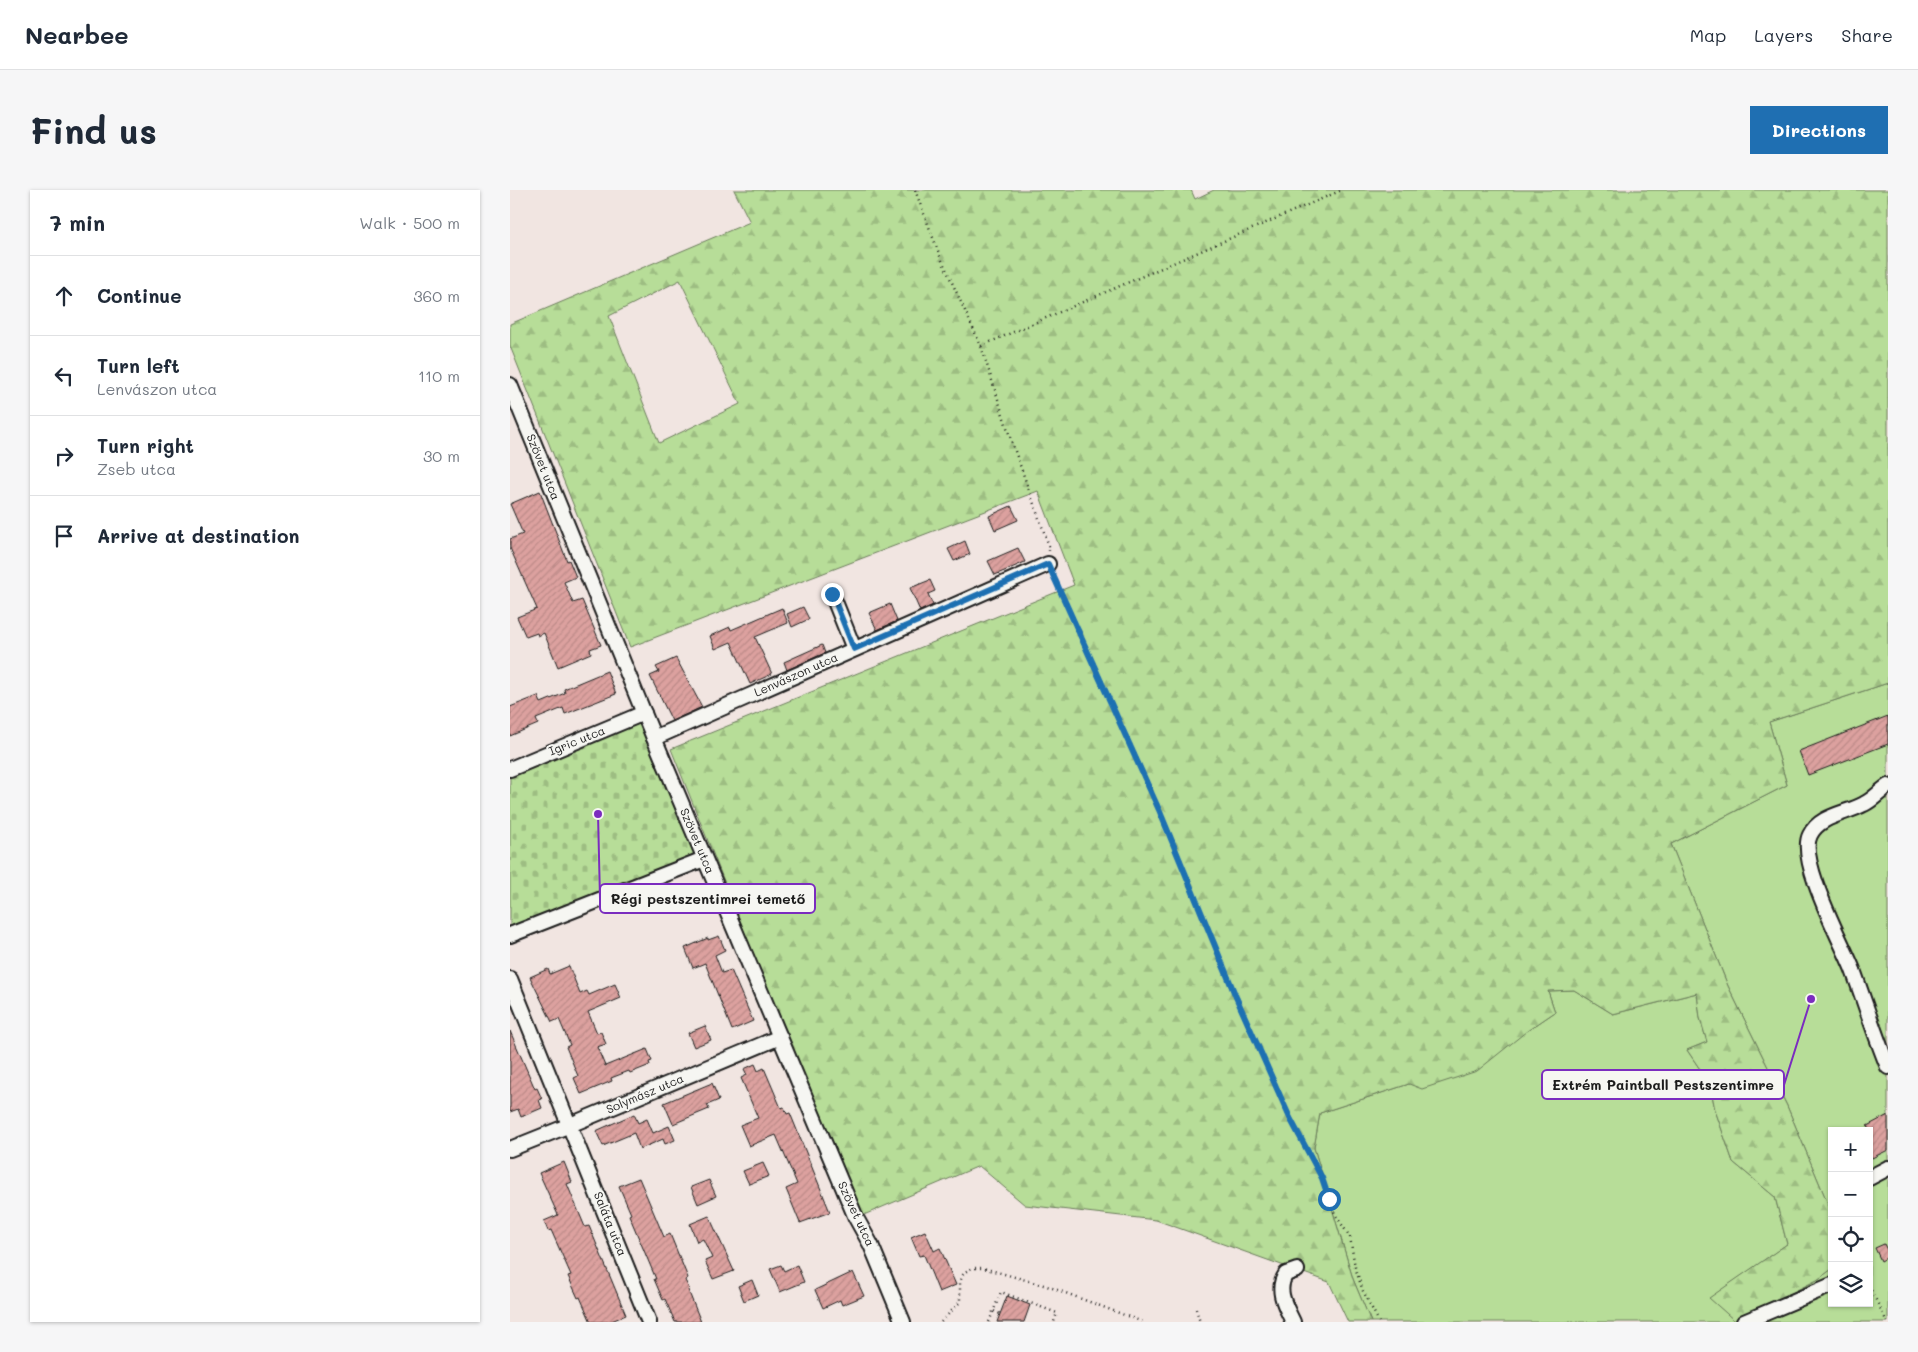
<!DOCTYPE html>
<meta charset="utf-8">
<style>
:root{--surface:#fff;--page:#f6f6f7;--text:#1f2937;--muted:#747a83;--line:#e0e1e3;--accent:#1f6fb2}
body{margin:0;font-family:Mali,sans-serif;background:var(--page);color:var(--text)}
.controls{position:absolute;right:15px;bottom:15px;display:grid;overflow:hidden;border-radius:0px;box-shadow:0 1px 4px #0004}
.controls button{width:45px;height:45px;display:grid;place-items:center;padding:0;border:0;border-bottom:1px solid var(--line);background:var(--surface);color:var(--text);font:25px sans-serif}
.stop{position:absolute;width:15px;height:15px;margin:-11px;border:4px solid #1f6fb2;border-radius:50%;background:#fff}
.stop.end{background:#1f6fb2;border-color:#fff;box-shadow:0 1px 5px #0008}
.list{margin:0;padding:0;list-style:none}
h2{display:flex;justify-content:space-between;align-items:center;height:65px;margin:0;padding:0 20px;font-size:21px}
h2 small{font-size:16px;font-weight:400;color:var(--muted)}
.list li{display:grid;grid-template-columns:32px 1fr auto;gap:15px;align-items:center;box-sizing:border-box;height:80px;padding:0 20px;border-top:1px solid var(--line)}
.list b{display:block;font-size:19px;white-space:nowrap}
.list p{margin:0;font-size:16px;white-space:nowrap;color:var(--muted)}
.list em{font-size:16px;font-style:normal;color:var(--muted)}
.icon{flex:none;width:28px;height:28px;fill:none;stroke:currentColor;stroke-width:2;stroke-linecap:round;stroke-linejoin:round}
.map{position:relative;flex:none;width:1378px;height:1132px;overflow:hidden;border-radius:0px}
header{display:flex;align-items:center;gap:30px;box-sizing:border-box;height:70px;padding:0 25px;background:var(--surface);border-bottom:1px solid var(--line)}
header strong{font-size:24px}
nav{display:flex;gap:28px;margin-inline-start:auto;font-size:18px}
.intro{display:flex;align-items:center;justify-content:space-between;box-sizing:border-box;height:120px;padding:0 30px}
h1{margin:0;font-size:35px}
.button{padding:12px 22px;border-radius:0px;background:var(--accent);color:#fff;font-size:18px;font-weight:700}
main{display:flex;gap:30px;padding:0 30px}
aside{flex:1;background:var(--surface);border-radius:0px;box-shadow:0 1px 4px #0004}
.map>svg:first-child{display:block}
.green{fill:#b7dd98;stroke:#6a7c5a}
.forest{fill:url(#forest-firs);stroke:#6a7c5a;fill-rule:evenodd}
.cemetery{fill:url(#cemetery-stones);stroke:#6a7c5a}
.building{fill:url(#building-hatch);stroke:#1c1c1c}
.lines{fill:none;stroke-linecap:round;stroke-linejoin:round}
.minor-casing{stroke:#1c1c1c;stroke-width:18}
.path{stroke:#1c1c1c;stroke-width:2.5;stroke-dasharray:1 4;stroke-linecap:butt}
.minor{stroke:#f6f6f2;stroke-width:14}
.route{stroke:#1f6fb2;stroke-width:6}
.labels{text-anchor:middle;stroke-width:4;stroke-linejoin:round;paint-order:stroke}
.street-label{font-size:12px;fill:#1c1c1c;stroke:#f6f6f2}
.leader{fill:none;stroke:#7b2cbf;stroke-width:2}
.callout-dot{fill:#7b2cbf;stroke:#f6f6f2;stroke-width:2}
.callout{fill:#f6f6f2;stroke:#7b2cbf;stroke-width:2}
.callout-label{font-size:14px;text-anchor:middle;font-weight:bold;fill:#1c1c1c}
</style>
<header>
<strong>Nearbee</strong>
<nav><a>Map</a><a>Layers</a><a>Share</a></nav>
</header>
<div class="intro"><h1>Find us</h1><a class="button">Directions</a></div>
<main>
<aside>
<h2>7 min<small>Walk · 500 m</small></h2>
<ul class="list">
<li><svg class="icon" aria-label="ahead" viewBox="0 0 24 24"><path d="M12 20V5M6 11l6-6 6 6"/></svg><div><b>Continue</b></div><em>360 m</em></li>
<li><svg class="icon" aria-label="left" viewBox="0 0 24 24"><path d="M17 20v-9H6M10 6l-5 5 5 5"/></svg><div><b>Turn left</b><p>Lenvászon utca</p></div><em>110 m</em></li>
<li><svg class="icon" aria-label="right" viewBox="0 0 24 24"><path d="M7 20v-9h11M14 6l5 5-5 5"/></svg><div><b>Turn right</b><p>Zseb utca</p></div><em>30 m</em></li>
<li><svg class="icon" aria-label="arrive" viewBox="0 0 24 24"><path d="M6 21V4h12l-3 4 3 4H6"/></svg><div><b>Arrive at destination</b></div></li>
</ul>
</aside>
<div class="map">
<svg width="1378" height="1132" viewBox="0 0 1378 1132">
<defs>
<pattern id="forest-firs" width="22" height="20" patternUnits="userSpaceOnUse" patternTransform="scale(1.25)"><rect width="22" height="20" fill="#b7dd98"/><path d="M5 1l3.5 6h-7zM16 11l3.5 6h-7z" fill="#9dbd82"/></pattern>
<pattern id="cemetery-stones" width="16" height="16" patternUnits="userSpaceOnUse" patternTransform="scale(1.25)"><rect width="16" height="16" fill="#b7dd98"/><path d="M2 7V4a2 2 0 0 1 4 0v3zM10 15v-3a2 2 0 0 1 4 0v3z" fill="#9dbd82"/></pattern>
<pattern id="building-hatch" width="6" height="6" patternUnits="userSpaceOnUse" patternTransform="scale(1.25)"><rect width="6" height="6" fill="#dca19f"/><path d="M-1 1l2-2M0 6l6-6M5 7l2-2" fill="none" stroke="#bc8a88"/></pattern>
</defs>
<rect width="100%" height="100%" fill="#f1e5e1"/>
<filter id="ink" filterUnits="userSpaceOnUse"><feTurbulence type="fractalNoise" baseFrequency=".02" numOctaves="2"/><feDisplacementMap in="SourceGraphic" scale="10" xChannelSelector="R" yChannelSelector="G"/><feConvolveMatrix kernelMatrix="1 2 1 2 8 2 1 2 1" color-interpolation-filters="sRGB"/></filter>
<g filter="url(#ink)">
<path class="green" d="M1378,493V1132H861L843,1089L804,958L810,923L899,894L1017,841L1045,822L1038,801L1064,800L1103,824L1187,803L1190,828L1197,852L1177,860L1200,894L1205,920L1223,972L1265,1007L1277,1054L1200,1108L1225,1131L1307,1090L1322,1079V1113H1359V941H1322V1027L1318,1014L1277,916L1218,796L1161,654L1277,595L1259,532Z"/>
<path class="forest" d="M224,0H681L685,9L704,0H1378V493L1259,532L1277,595L1161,654L1218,796L1277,916L1318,1014L1322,1027V1079L1307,1090L1225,1131L1199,1108L1277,1054L1265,1007L1223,972L1205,920L1200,894L1177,860L1197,852L1190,828L1187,803L1103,824L1064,800L1038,801L1045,822L1017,841L967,881L912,899L899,894L810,923L804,958L843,1089L861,1132H838L819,1092L646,1030L515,1015L469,976L349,1027L161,559L564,395L528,301L120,457L0,156V134L240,32ZM170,90L230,214L149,253L99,126Z"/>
<path class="cemetery" d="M134,523L194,669L0,745V579Z"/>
<g class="building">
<path d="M30,301L57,371L59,370L66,387L54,392L63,413L72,410L91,455L80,459L81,463L48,477L34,443L28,446L27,443L16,447L7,427L27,419L0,358V349L13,344L0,314Z"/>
<path d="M501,316L508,330L485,340L479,326Z"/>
<path d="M455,351L460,364L444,371L438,359Z"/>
<path d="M508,358L515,372L485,385L478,371Z"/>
<path d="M420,390L425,401L418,404L423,415L410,421L400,398Z"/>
<path d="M380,414L387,431L367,440L359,423Z"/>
<path d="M293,417L299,429L282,437L277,424Z"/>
<path d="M272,418L278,433L245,447L262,484L240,494L221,452L205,459L200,446L220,437L221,440Z"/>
<path d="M312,455L315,463L277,480L274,472Z"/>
<path d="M166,468L192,517L162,531L140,486L149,482L146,477Z"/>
<path d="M97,481L106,504L55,524L53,518L26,529L28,534L0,546V517L28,506L31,513L55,503L54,499Z"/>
<path d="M1378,526V554L1298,585L1289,561Z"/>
<path d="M209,746L215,760L205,765L212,783L221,780L243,831L222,840L195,773L183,778L175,758L198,748V750Z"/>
<path d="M59,776L70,804L77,801L79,805L105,794L111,808L78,822L87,843L91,842L96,854L87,857L95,876L137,859L142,871L139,872L140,875L120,883L119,881L101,888L102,891L71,904L64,888L68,886L56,857L60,855L49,829L42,832L20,787L38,779L40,784Z"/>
<path d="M195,836L201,850L184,857L178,843Z"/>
<path d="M0,841L25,899L27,898L32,909L29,910L32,918L11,927L8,919L0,922Z"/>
<path d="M245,874L248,881L254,878L271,918L274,917L277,924L280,923L320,1022L290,1033L276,999L287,994L266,945L239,956L230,935L248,928L231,888L237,885L234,879Z"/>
<path d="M202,893L209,910L197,915L199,919L163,934L154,913Z"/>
<path d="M124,924L128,933L137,929L143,943L159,936L165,950L155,954L153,949L130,959L124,943L93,956L86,941Z"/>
<path d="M1378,925V960L1362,968L1359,962V940L1357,936Z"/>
<path d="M54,972L62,992L57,994L75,1037L79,1036L116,1125L99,1132H81L70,1107L68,1108L58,1086L61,1085L41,1040L38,1041L34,1031L48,1025L29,983Z"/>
<path d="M253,973L259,986L239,994L233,981Z"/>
<path d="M129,988L154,1047L160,1044L178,1088L175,1090L179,1099L178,1100L191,1132H165L155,1109L153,1110L144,1089H146L119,1025L121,1024L109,996Z"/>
<path d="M199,990L206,1006L188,1014L181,997Z"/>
<path d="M199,1026L224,1081L203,1089L195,1071L202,1068L193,1049L187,1052L180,1034Z"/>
<path d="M415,1041L424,1061L430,1058L446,1095L429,1102L414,1065L409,1066L401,1047Z"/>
<path d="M1374,1054L1378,1062V1067L1371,1071L1365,1058Z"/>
<path d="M271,1075L274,1081L287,1075L294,1092L270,1102L260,1079Z"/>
<path d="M343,1082L354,1106L332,1115L330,1110L313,1118L305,1100Z"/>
<path d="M242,1090L248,1105L234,1111L228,1096Z"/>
<path d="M497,1106L520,1115L514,1132H487Z"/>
</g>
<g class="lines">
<defs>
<g id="minor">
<path d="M0,195L144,548L346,1028L361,1055L393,1132"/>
<path d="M322,404L344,459"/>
<path d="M144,548L538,374"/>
<path d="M0,579L134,523"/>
<path d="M1378,596C1370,601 1363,610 1354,614C1336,624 1310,625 1300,645C1287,670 1333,754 1343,780C1355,813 1365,845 1378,877"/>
<path d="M0,745L194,669"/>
<path d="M0,789L139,1132"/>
<path d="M0,959L60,935L270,847"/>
<path d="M1359,988L1378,978"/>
<path d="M783,1132C776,1117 765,1100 776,1084L787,1080"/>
<path d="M1234,1132L1322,1095"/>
</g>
</defs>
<use href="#minor" class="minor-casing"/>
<g class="path">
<path d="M405,0L430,66L471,156L501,250L539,356V361"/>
<path d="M471,156L832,0"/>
<path d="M544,386L651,623L726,807L780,928L812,988L825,1024L840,1047L845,1077L853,1101L869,1132"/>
<path d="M1359,1096L1377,1132"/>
<path d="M686,1119L690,1132"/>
<path d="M484,1121L490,1124"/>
<path d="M431,1132L450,1112V1093L452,1086L455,1082L462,1078H473L537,1096L633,1132"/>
<path d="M479,1132L491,1102L547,1123L544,1132"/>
</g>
<use href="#minor" class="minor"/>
</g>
</g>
<g class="lines" filter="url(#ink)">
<path class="route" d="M322,404L344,459L538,374L650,622L726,807L780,928L812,988L819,1009"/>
</g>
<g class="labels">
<g class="street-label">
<text transform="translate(33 277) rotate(68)" y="4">Szövet utca</text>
<text transform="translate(286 485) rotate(-24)" y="4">Lenvászon utca</text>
<text transform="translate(67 551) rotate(-22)" y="4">Igric utca</text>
<text transform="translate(187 651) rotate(67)" y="4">Szövet utca</text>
<text transform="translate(135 904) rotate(-23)" y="4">Solymász utca</text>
<text transform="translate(346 1024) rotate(65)" y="4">Szövet utca</text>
<text transform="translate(100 1034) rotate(68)" y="4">Saláta utca</text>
</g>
</g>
<path class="leader" d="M88 624L90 709M1301 809L1274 895"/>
<g class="callout-dot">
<circle cx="88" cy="624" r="5"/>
<circle cx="1301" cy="809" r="5"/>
</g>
<g class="callout">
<rect x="90" y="694" width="215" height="29" rx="5"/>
<rect x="1032" y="880" width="242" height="29" rx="5"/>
</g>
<g class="callout-label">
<text x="198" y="714">Régi pestszentimrei temető</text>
<text x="1153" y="900">Extrém Paintball Pestszentimre</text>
</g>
</svg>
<div class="controls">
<button>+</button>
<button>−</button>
<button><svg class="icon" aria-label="locate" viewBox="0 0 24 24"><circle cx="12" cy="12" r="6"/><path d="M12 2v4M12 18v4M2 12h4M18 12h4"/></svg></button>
<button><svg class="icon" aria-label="layers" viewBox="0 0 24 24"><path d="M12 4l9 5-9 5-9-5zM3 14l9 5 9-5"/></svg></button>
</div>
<div class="stop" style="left:819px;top:1009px"></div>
<div class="stop end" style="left:322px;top:404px"></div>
</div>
</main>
